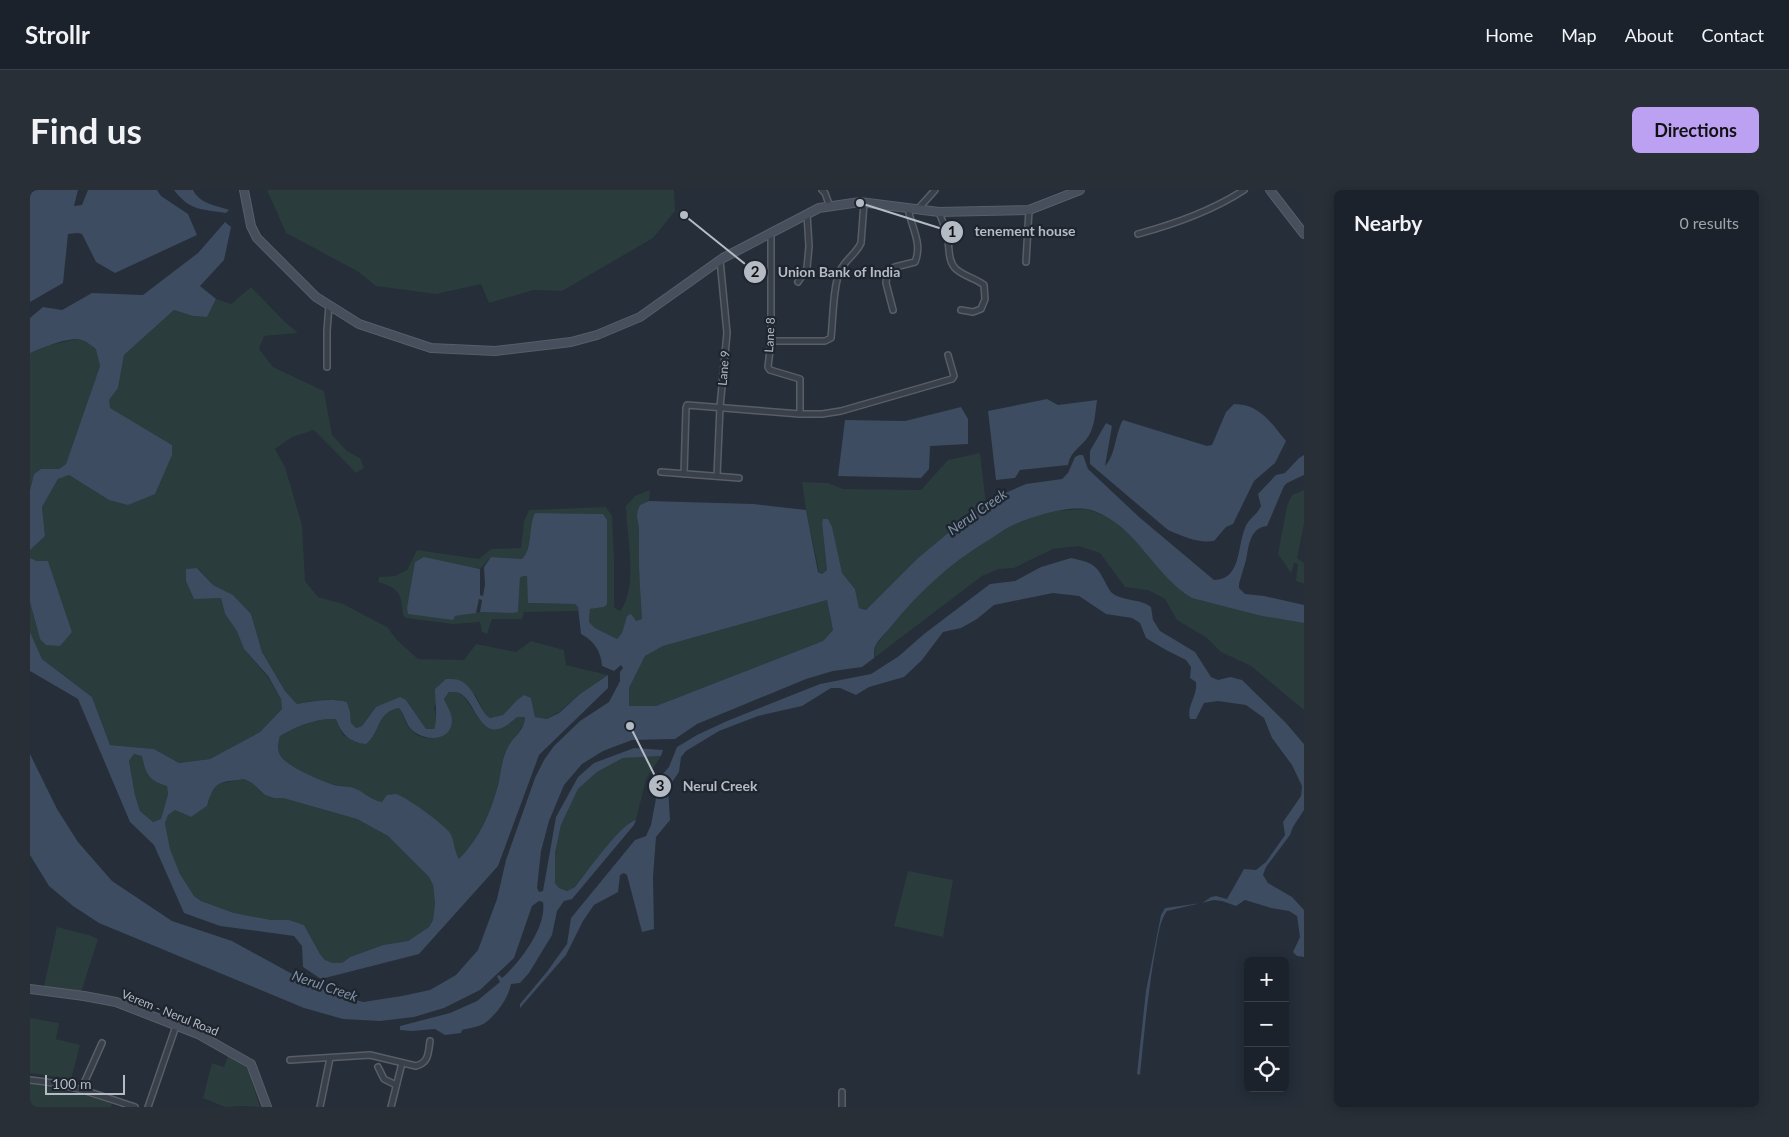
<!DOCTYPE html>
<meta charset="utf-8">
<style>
:root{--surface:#1c222b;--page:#292f37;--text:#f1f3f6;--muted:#a0a4a9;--line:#3a3f47;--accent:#bca0f2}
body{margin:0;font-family:Lato,sans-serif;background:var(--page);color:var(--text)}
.controls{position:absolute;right:15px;bottom:15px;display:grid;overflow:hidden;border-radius:8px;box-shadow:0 2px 12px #0003}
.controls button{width:45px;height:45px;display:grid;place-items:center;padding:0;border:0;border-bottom:1px solid var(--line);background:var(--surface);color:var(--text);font:25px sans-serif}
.scale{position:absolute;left:15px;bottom:12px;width:80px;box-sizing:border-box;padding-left:5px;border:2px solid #b4bbc5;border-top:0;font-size:14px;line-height:18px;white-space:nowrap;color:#b4bbc5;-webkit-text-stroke:4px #1e252e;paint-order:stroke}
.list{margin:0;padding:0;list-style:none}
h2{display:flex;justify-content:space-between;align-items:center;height:65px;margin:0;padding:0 20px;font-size:21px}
h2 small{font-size:16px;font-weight:400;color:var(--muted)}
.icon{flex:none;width:28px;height:28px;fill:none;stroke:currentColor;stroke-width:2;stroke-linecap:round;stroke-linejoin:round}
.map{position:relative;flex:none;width:1274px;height:917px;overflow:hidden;border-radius:8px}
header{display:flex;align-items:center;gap:30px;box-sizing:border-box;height:70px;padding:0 25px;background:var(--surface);border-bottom:1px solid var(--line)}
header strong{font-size:24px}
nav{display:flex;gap:28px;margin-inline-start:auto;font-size:18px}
.intro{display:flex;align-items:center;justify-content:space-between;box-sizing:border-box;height:120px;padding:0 30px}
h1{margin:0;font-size:35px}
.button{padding:12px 22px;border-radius:8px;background:var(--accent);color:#111;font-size:18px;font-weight:700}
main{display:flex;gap:30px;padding:0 30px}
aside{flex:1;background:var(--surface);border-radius:8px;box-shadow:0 2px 12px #0003}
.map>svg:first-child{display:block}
.green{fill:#2a3c3c}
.water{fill:#3d4c60;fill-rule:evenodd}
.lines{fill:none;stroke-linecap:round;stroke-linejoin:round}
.street-casing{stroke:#575e67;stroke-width:8}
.secondary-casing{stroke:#575e67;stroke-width:10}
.street{stroke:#394049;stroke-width:5}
.secondary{stroke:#474f5c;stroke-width:8}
.labels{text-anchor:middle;stroke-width:4.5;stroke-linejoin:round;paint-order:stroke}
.street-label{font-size:12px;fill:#b4bbc5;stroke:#1e252e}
.water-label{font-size:14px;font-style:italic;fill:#7f92aa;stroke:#1e252e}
.leader{fill:none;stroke:#b4bbc5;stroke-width:2}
.callout-dot{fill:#b4bbc5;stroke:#1e252e;stroke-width:2}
.mark-label{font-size:15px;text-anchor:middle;font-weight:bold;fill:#111}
.callout-label{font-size:14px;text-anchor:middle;font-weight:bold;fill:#b4bbc5;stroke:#1e252e;stroke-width:4.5;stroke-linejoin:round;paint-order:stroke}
</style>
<header>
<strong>Strollr</strong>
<nav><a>Home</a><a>Map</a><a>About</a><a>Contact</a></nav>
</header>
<div class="intro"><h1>Find us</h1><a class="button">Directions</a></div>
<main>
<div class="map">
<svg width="1274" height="917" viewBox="0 0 1274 917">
<rect width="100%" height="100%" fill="#252e39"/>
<g class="green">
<path d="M237,0H644L645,21L623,48L532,101L503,100L459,113L451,94L406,104L346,96L327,81L256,43Z"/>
<path d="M221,97L254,131L268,143L234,146L229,159L243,177L294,201L302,245L317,261L330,268L334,278L326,283L284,240L262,247L245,259L255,277L272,335L275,391L288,407L313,414L357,437L367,450L388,469L434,470L446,454L486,462L501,451L534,460L536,475L578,485L550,504L529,522L517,529L505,527L501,508L487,510L473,525L461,528L456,526L446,506L430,490L404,516L407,533L404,539H396L376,510L346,517L332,536L326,538L321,533L320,522L317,512C299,508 284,510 267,514L255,501L232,462L221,424L203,405L183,395L168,378L157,379L156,391L191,408L195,424L208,441L214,459L237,486L251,509L252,519L230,542L180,569L149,573L124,559L80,555L62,507L12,469L0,442V412L10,449L42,442L18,371H7L0,368V359L15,346L12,317L28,289L39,285L79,310L142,255L79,218V210L88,198L94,165L144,120L163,126L177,127L186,109L201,114Z"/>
<path d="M43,150H52L67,159L70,176L36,274L29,279H11L4,284L0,300V163L20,155Z"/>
<path d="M950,263L956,314L936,328L888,368L836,420L829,418L825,399L812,383L806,359L792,333L797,380L792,384L789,382L776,320L772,292L798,293L813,299L891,300L918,270Z"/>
<path d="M620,300L619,311L610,315C604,330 609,329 609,342C608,371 610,400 612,429L606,431H596L592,443L587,449L565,438L559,432L560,419L574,417L573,324L506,323C498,337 503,357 492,369L461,367L450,379L394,368L425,426L450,422L483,423L488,421L490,388L493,386H498L499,413L545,414L548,417V421L494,422L492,429H462L457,444L452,442L450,432L423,434L376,428L373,425C371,403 370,399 348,392L349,387L365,386L377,380L387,360L449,369L461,359L491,358L494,331L499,320L576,317L582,326L584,369V417L590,421C609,397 596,344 596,316L605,306Z"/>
<path d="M1274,300V334L1267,368L1274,373V394L1266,391L1268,374L1264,373L1261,383L1248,364L1257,316L1262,305Z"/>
<path d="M1056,319L1081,328L1096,341L1153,402L1232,426L1274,433V520L1221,476L1191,462L1177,448L1147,430L1135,409L1118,400L1095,397L1070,363L1049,356L1023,359L984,378L969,379L952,386L844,468L846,455L872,423L899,394L939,362L982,335L1021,321Z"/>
<path d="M797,410L803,440L793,451L626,516H599V498L615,466L633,456Z"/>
<path d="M419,502H428L434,507L454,535L481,533L487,527H495C494,540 484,545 478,557C472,567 471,583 468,594C461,623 449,648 429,670L425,662L424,653L352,612C340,610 332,601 321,597C314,596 308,595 301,594C289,591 256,576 250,565C247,559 248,553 250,546C266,536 287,528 306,529L313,545L327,553C333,550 344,545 347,539C354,527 353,520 369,518C374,525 375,534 381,540C392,551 406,550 418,541L421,525L414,509Z"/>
<path d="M104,564L112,566L137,596L138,604L131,629L123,632L110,621L105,605L99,571Z"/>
<path d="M631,566L616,589L606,630C591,633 556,683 545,697L537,701L529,698L525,693V663L531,635L548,599L567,582L593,568Z"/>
<path d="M214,589L222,593L235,605L244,608H253L327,629L358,646L399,687L403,695L405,713L403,730L399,737L378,751L353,755L320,767L312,773H303L295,770L290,764L274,735L259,730H241L204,723L171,711L164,706L150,684L140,659L135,633L137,625L145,620L161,627L177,616L182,600L188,594Z"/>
<path d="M878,681L923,690L913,747L864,736Z"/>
<path d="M27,737L59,745L68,749L51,802L14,796Z"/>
<path d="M0,828L29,833L26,849L50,855L41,889L0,883Z"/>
<path d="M198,865L218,879L230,917L211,916L195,917L173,908L182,873L194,877Z"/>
<path d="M0,893L82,912L81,917H0Z"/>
</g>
<g class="water">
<path d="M0,0H48L44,16L52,15L58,0H127L131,6L158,24L167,45L85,83L66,72L52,44L48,43L38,44L33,93L0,112Z"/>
<path d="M144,0H163C170,14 185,15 199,20L196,23C171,19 160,21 144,0Z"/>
<path d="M195,32L201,37L194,70L170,96L186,109L177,127L163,126L144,120L94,165L88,198L79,210L80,218L142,255V265L125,304L98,315L79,310L39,285L28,289L12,317L15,346L0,360V300L4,284L11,279H29L36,274L70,176L66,159C62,156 57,152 52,150C39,146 12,158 0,163V128L13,117L32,120L62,103L113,105L168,63Z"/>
<path d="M1017,209L1028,215L1067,210C1065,224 1065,241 1054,252C1047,259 1040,264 1038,275L990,280L985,288L966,290L958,221Z"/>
<path d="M1204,214C1230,214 1241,233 1256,251L1245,273L1224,291L1203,334L1196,337L1184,351C1168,353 1154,347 1138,340L1060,274V261L1076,233L1082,236L1075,276C1086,265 1085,243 1093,230L1177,256L1182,255L1196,222Z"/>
<path d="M931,217L938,229V254L900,256L899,279L891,288L808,286L815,230L875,231Z"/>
<path d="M1049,265H1053L1058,279L1109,327L1184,390C1211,390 1207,357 1215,338C1218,329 1227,325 1231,316L1228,304L1246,285L1255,283L1269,268L1274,265V285L1257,293L1254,296L1237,336C1219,338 1219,357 1216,370C1214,378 1211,386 1209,394V398L1215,404L1234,406L1274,415V433L1232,426L1162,408C1124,386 1107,336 1064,321C1042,313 1004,326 983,335C974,339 966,346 957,351C919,374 887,404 859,439C855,444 847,451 845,457C844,460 844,465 844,468L832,477L803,481L776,489L667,534L645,549L602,550L573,561L552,574L534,595L519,631L511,661L507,698L509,702L513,701L526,627L548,587L564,573L604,558L633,560L631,566L593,568L567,582L548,599L531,635L525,663V693L529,698L537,701L545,697C556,683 591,633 606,630L604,635L542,709L534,711L527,721L522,745L499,783L490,793L481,794C478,809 467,824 455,833C449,837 439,838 432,840L431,843L415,845L405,839L382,841L370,840V836L420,823L447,811L470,792L467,786L469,785L472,788C490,772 517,737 513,712L509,711L502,716L484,768L450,800L414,818L384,827L350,831L313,829L274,818L69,733L43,716L19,696L0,665V564L27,619L48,652L82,691L142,731L202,751L264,785L304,804L333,812L372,806L400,800L426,785L448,760L467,709L476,670L505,588L514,570L524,556L550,531L579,512L590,491V482L593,478L591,475L584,481L572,476C571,461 564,451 551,444L548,417L545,414L498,413L497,386H493L490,388L488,422L483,423L450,422L452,410L449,409L446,423L425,426L423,430L378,424L377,418L385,372L394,367L450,379V405L453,406L455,394L454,377L461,367L492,369C503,358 498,337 505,323L573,324L577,330V414L574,417L560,419L559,432L565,438L587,449L592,443L597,426L601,424L606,431L612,429C610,400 608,371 609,342C609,330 604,327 610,315L619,311L724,314L776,320L788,382L792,384L797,380L792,333L793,329H798L802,337L812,383L825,399L829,418L836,420L888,368L936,328L966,307L996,294L1032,289L1038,283L1045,267ZM797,410L803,440L793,451L626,516H599V498L615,466L633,456Z"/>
<path d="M0,368L7,371H18L42,442L30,456L16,455L10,449L0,412Z"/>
<path d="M1041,368C1057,372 1065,372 1073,388C1075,392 1078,398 1081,402C1092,412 1110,408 1121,417L1123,430L1130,441L1165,462L1181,487L1188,490L1200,487L1212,490L1256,533L1274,554V620L1263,637L1260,645L1236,677L1233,685L1238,693L1262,707L1274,720V767L1267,766L1263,762L1270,747L1267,726L1259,721L1241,718L1215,710L1206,716L1192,711L1184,710L1137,721C1129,732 1128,748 1125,762C1118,803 1114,844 1110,885L1107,884L1116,801L1131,725L1135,718L1172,713L1181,707L1186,706L1197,709L1214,679L1226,680L1236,672L1255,645L1253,632L1271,606L1272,596L1262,575L1242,548L1234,528L1216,515L1188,511L1174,513L1166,529H1160C1156,516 1168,506 1166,492L1160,488L1161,477L1156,470L1136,460L1116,448L1110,433L1102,428L1076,424L1049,406L1023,403L964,415L947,429L931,438L913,442L892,470L874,487L839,497L826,505L810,498H801L772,516L728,526L689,541L656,561L651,567L649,582L638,598L640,630L626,647L623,687L624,739L612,742L597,685L594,683L590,685L588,702L564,715L553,731L536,765L490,818V814L516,783L537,754L541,728L605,650L616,646L621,635L630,587L639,577L647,557L667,545L697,531L790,494L841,484L869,466L894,444L960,394L985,391L1011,377Z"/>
<path d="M167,378L183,395L203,405L221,424L232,462L255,501L267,514C284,511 299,508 317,512L320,522L321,533L326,538L332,536L346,517L370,507L376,510L396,539H404C408,531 405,510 405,499L416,489C420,489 426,489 429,490C445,496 450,523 460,528L473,525L487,510L494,505L501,508L505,527L517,529L529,523L550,504L578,485V498L509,565L468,676L389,764L291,789L273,777L272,756L264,746L190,736L154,723L124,655L100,632L48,509L0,481V442L12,469L62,507L80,555L124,559L149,573L180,569L230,542L252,519L251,509L238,486L214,459L207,441L195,424L191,408L164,409L156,391V379ZM419,502C422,502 425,502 427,502C448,508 449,564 487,527H495C494,542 484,545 478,557C472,567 471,583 468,595C461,622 449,649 429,669C424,661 425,652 420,643C416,636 373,604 365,604C363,604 360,605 357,605L352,612C340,610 332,600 321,597C314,596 307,596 301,594C289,590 256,576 250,565C247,559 248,553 250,546C266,536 287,528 306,529C311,544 320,553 336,554C351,542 347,521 369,518C375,525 376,536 383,541C395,551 421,552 422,531C422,523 417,516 414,509ZM104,564L112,566C116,584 118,590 137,596L138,604L131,629L123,632L110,621L105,605L99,571ZM214,589L222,593L235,605L244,608H253L327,629L358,646L399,687L403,695L405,713L403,730L399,737L378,751L353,755L320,767L312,773H303L295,770L290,764L274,735L259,730H241L204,723L171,711L164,706L150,684L140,659L135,633L138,625L145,620L161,627L177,616C185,589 189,593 214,589Z"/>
</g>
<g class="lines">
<defs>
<g id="street">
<path d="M792,0L795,3L800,17"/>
<path d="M888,19L905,0"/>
<path d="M909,22C912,30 915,37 917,45C920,56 917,71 926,79C935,87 945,88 954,95L955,109L951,119L943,122L931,120"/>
<path d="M741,43V151L738,177L740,180L770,189V224"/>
<path d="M1108,44C1145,34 1182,21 1214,0"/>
<path d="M996,72L999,20"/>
<path d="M768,92L777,78L779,56L777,24"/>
<path d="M863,120L856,93L857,83L865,77L885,72C893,53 881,37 878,18"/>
<path d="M741,151H795L801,148C803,131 803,95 810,81C815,70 826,64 831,53L834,13"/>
<path d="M297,177V141L299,115"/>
<path d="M631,282L709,288"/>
<path d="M654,284L656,218L657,215L770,224H792L811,221L922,189L924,186L918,165"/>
<path d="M687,286L690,217L697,143L690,70"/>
<path d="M260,870L340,865L386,876C399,872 398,864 400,851"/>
<path d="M348,877L354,889L366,895"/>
<path d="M0,890C36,893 71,906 105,917"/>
<path d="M51,900L72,853"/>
<path d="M118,917L146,836"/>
<path d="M290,917L300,868"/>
<path d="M361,917L372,873"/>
<path d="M812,917V902"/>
</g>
<g id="secondary">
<path d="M214,0L221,36L227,48L286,107L329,134L401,158L465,161L541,152L567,145L610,127L693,68L789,18L830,12L909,22L999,20L1050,0"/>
<path d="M1240,0L1274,44"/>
<path d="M0,799L54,806L86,812L168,844L221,874L237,917"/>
</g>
</defs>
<use href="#street" class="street-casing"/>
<use href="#secondary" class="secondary-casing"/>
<use href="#street" class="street"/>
<use href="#secondary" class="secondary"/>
</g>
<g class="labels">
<g class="street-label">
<text transform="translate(740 145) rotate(-87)" y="4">Lane 8</text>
<text transform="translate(694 178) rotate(-85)" y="4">Lane 9</text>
<text transform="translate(140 823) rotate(22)" y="4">Verem - Nerul Road</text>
</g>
<g class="water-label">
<text transform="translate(947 322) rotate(-35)" y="5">Nerul Creek</text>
<text transform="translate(295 796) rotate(19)" y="5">Nerul Creek</text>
</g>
</g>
<path class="leader" d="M830 13L922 42M654 25L725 82M600 536L630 596"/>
<g class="callout-dot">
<circle cx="830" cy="13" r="5"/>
<circle cx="654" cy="25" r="5"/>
<circle cx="600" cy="536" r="5"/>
<circle cx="922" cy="42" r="12"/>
<circle cx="725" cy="82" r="12"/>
<circle cx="630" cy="596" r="12"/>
</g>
<g class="mark-label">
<text x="922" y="47">1</text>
<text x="725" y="87">2</text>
<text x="630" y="601">3</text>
</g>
<g class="callout-label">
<text x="995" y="46">tenement house</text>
<text x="809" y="87">Union Bank of India</text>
<text x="690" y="601">Nerul Creek</text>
</g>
</svg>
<div class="controls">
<button>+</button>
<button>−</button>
<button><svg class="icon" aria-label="locate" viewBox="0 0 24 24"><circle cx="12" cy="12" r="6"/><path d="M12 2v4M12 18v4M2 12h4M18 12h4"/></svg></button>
</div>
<div class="scale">100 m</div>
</div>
<aside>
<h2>Nearby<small>0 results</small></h2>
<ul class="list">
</ul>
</aside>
</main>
